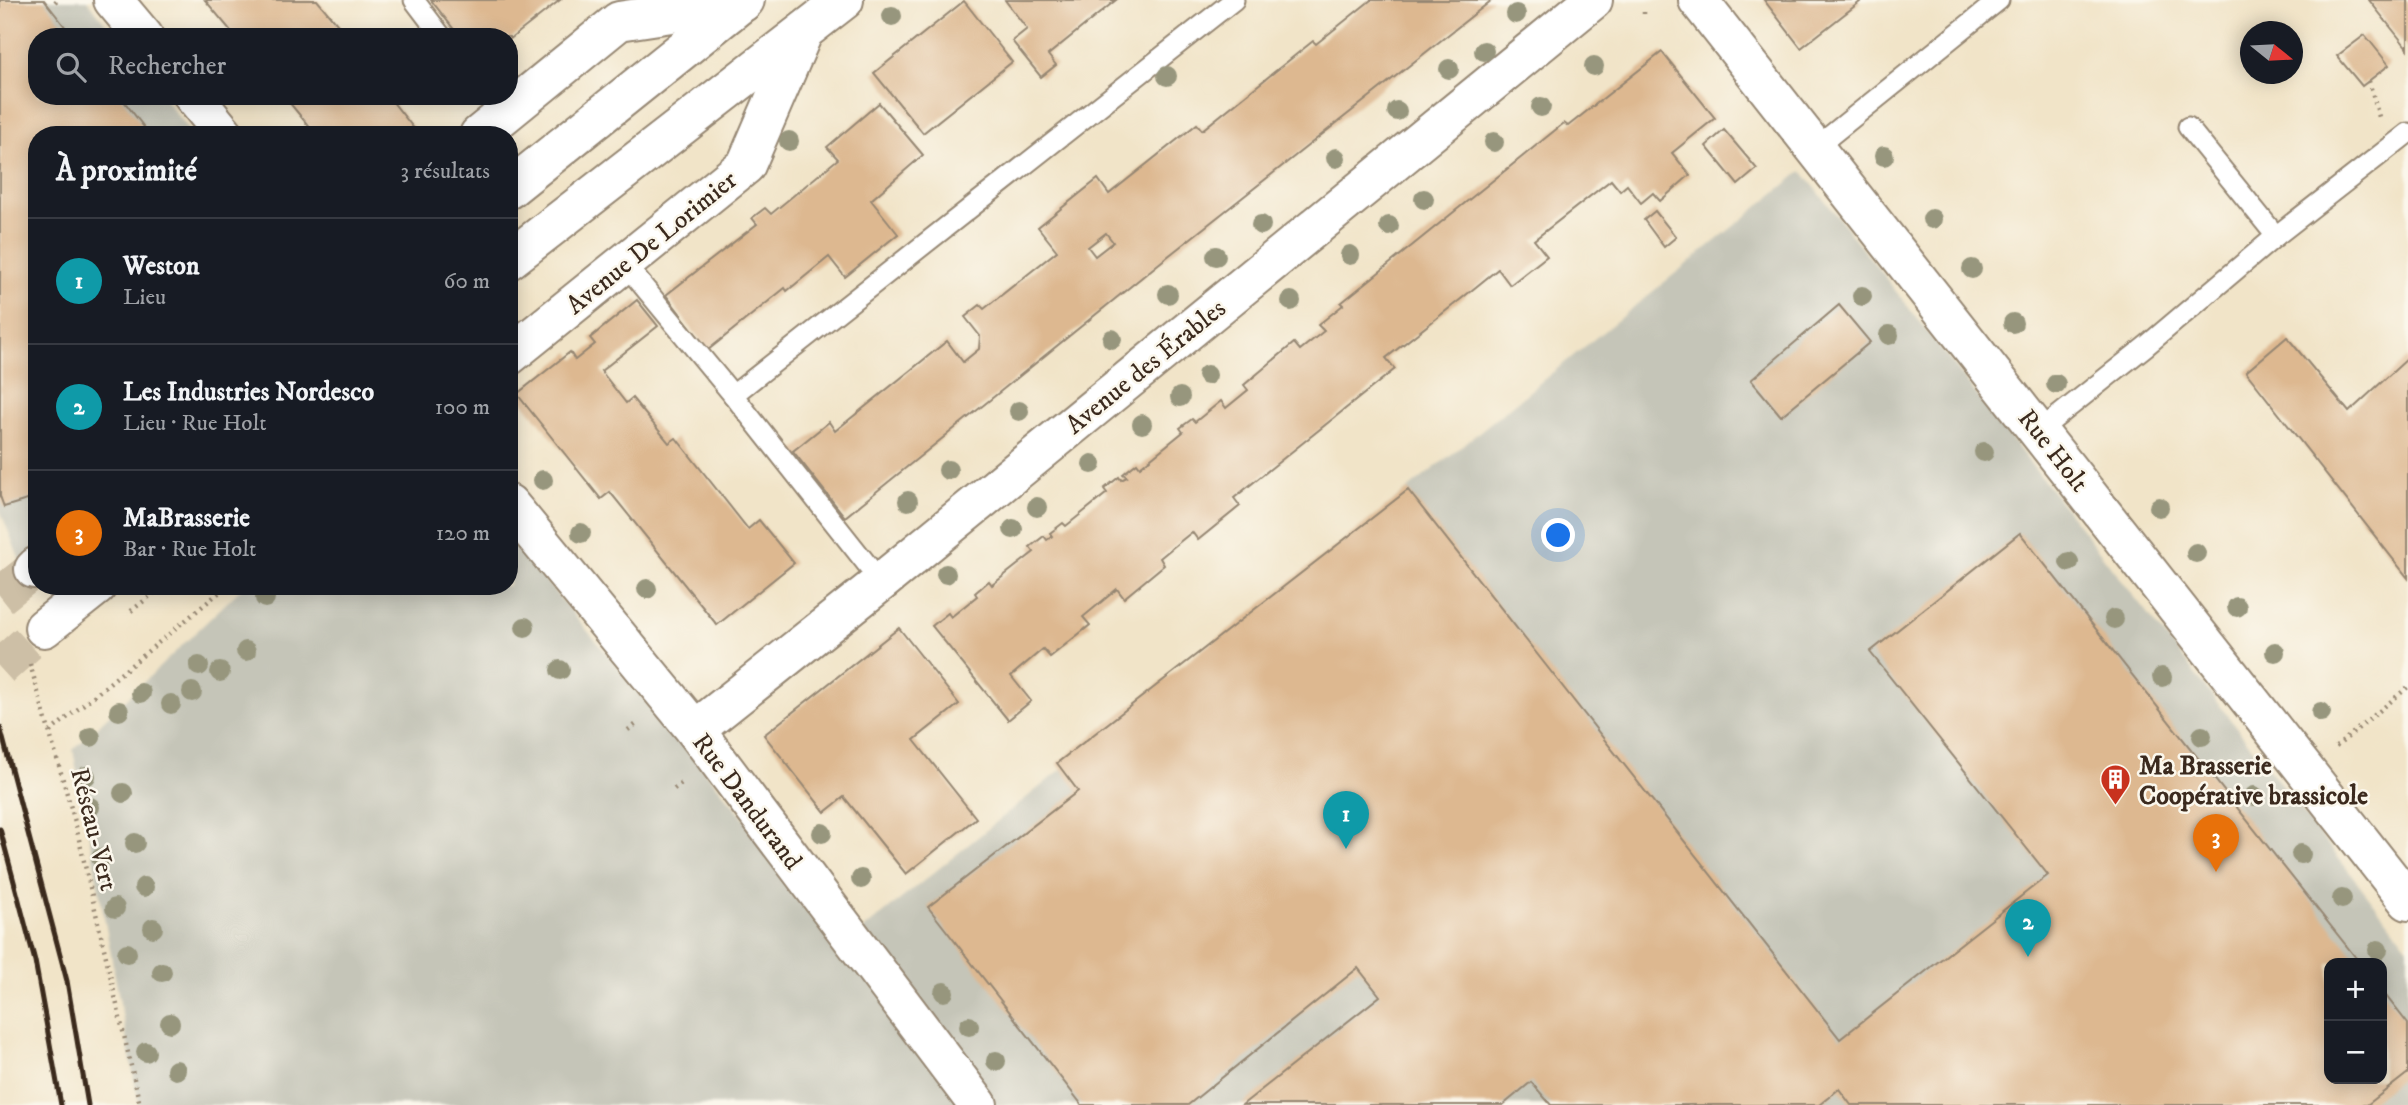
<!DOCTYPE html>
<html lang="fr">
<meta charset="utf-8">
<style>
:root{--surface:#171b24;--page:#20242c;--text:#f1f3f6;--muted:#9ea1a6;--line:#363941;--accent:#c8321e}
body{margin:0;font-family:"IM FELL DW Pica",serif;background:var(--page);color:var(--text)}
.controls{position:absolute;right:21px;bottom:21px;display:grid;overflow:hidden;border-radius:14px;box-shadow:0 4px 18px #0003}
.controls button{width:63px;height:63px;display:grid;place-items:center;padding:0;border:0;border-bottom:2px solid var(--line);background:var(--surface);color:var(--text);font:35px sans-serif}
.compass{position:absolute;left:2240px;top:21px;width:63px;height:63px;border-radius:50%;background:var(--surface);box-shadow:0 4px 18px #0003;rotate:108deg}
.you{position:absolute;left:1559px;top:536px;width:24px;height:24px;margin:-18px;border:5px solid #fff;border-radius:50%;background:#1a73e8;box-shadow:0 0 0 10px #1a73e833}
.badge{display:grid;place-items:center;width:46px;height:46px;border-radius:50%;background:var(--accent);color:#fff;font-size:23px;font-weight:700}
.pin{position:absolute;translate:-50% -58px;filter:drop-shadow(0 2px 4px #0008)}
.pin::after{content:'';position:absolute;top:37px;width:24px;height:21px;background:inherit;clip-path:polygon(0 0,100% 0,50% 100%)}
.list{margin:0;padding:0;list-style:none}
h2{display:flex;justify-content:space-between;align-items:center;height:91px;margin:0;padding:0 28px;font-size:30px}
h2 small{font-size:23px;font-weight:400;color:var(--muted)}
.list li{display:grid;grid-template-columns:46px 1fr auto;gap:21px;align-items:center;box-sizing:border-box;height:126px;padding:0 28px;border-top:2px solid var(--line)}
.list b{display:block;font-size:26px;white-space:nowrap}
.list p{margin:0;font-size:23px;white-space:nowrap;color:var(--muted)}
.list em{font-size:23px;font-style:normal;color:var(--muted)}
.icon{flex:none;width:38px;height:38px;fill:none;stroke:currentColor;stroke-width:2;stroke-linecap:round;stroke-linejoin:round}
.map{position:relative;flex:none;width:2408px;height:1105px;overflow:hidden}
.search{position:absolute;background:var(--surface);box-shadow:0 4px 18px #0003;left:28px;top:28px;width:490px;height:77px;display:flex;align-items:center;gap:18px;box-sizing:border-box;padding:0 24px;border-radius:28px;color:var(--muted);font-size:26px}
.panel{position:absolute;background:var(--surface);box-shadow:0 4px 18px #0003;left:28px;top:126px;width:490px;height:469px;border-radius:28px}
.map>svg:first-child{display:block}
.industrial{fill:#c5c5b8;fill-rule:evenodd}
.building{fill:#ddb890;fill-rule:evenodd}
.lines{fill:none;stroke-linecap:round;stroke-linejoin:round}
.secondary-tunnel{stroke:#cdbfa6;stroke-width:38;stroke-dasharray:38 19;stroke-linecap:butt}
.service-casing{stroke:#968773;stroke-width:23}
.minor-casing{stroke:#968773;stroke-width:42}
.secondary-casing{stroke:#968773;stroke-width:42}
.path{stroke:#968773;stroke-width:4.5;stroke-dasharray:2 5;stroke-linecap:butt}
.service{stroke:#fff;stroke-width:19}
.minor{stroke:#fff;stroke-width:38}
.secondary{stroke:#fff;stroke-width:38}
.rail{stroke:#3b2a1e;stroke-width:5}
.tree{fill:#97967d}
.labels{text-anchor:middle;stroke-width:5;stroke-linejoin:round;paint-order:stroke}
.street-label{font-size:26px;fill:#3b2a1e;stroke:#fbf7ec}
.poi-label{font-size:26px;font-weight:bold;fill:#3b2a1e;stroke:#fbf7ec;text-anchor:start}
</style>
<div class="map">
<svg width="2408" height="1105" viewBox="0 0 2408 1105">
<rect width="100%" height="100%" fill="#fbf7ec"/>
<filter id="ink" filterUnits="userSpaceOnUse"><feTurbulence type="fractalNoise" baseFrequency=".0143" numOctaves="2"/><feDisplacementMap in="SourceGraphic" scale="14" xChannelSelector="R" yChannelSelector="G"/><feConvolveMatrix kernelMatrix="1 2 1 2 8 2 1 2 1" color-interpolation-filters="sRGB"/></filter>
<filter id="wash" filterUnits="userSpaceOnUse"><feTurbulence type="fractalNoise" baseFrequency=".00686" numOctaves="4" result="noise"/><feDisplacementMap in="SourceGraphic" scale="28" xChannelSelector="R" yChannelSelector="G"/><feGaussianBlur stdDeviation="1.57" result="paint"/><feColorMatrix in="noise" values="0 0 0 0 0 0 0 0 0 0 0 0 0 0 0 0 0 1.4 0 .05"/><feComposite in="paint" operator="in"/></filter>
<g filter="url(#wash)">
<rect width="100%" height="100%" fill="#f1e4c8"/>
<g class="industrial">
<path d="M0,0H87L116,37H37V96H162L192,135H37V551L21,563L0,510Z"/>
<path d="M1802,171L2408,947V1105H139L73,750L244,586H509V537L848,942ZM2329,963H2382V1079H2329Z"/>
</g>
<g id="blocks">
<g class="building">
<path d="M0,0H44L73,37H37V96H120L150,135H37V497L4,507L0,496Z"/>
<path d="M205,0H317L348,37H236Z"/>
<path d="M431,0H560L509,40V37H460Z"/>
<path d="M1005,0H1116L1048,55L1056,65L1041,77L1012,41L1027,29Z"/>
<path d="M1371,0H1492L1162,261L845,517L793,451L829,422L835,431L947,341L963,362L979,349L980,336L965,317L980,305L984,309L1057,251L1038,227L1098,179L1109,194L1197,124L1202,130L1313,41L1316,44ZM1106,233L1113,242L1095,256L1088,247Z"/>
<path d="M1764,0H1858L1860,2L1801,48Z"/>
<path d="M2369,0H2408V49Z"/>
<path d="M964,1L1012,62L923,133L874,73Z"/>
<path d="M2365,35L2389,65L2362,86L2337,56Z"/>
<path d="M1662,52L1715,118L1672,153L1690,175L1660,201L1653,193L1641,203L1627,185L1620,191L1611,180L1534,240L1547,256L1510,285L1498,269L1461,299L1386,358L1395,369L1234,498L1240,506L1198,540L1192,532L1177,544L1160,558L1164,565L1124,598L1117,589L1083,617L1090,625L1050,657L1043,649L1011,676L1031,701L1008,720L932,626L948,613L951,617L977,596L975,593L989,581L992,585L1034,552L1030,547L1044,536L1047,540L1050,538L1052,536L1050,533L1063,523L1066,526L1107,493L1104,489L1119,477L1121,480L1127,477L1123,474L1137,463L1140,467L1183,432L1180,428L1192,419L1195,422L1221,401L1226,408L1248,390L1244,385L1294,343L1300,350L1324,331L1318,325L1343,305L1341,303L1564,123L1568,126Z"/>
<path d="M284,96H388L419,135H316Z"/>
<path d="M879,103L923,155L871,200L898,234L845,277L829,257L787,291L785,288L708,350L666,295L757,224L752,218L765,208L771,214L838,159L827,147Z"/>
<path d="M1724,130L1757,169L1738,185L1706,146Z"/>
<path d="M1655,211L1676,237L1664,247L1644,220Z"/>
<path d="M637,300L658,326L601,371L626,403L632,398L669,443L676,438L748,529L759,520L794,563L717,625L610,492L601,499L517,394L570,352L575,360L595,344L590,338Z"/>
<path d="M1839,305L1870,342L1781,416L1751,380Z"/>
<path d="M2287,337L2349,412L2408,358V578L2246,372Z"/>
<path d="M1408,490L1840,1039L2048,875L1870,652L2020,533L2360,963H2329V1079H2382V991L2408,1024V1073L2367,1105H1851L1839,1089L1819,1105H1551L1531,1082L1503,1105H1242L1380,996L1358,968L1188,1105H1082L928,907L1078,791L1057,763Z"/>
<path d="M899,628L959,704L914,740L976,818L906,874L844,797L825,812L764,735Z"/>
</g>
</g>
</g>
<g filter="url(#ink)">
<use href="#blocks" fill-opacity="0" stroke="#968773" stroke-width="2"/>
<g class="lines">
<g class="secondary-tunnel">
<path d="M0,596L34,569"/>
<path d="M0,668L44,628"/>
</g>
<defs>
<g id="service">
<path d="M414,0L442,37"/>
<path d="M487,96L502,116"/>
<path d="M2188,127L2276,236"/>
<path d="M1815,148L1999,0"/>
<path d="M624,263L733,395L881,582"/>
<path d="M733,395L1234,0"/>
<path d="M2039,431L2146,346L2276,236L2408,133"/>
</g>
<g id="minor">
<path d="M113,0L144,37"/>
<path d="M1698,0L2408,901"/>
<path d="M193,96L225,135"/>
<path d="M479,135L619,21L743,2"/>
<path d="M509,356L746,165L803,33"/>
<path d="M509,504L695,730L978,1105"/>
<path d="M695,730L881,582L1593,0"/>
</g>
<g id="secondary">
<path d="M509,189L745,0"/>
<path d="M509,260L844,0"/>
<path d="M34,569L37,566"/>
<path d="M44,628L97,586"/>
</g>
</defs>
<use href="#service" class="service-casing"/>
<use href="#minor" class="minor-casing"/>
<use href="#secondary" class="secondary-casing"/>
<g class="path">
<path d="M55,2L57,0"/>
<path d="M1644,12V18"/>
<path d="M2369,81L2379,117"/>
<path d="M131,611L163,586"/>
<path d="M30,664L75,822L140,1105"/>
<path d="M628,730L638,723"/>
<path d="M50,732L227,586"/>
<path d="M2336,747L2408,687"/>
<path d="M674,789L684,781"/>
</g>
<use href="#service" class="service"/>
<use href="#minor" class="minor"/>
<use href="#secondary" class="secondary"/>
<g class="rail">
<path d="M0,727L67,981L88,1105"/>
<path d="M0,829L35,961L61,1105"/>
</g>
</g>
<g class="tree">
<circle cx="1516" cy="14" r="10"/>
<circle cx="892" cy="16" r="10"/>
<circle cx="1484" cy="51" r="10"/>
<circle cx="1594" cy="66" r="10"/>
<circle cx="1449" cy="69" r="10"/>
<circle cx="1167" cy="76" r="10"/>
<circle cx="1541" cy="107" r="10"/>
<circle cx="1397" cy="111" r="10"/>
<circle cx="789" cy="141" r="10"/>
<circle cx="1494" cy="142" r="10"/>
<circle cx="1884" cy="156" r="10"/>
<circle cx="1336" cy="158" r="10"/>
<circle cx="1424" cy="199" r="10"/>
<circle cx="1932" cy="219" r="10"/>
<circle cx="1261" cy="225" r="10"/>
<circle cx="1389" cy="226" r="10"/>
<circle cx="1350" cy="255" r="10"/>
<circle cx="1216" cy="256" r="10"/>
<circle cx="1972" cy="269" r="10"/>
<circle cx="1168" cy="294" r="10"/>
<circle cx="1862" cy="296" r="10"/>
<circle cx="1291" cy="301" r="10"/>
<circle cx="2013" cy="323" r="10"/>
<circle cx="1889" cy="335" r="10"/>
<circle cx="1112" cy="339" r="10"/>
<circle cx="1207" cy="375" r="10"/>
<circle cx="2056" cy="384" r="10"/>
<circle cx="1180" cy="397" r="10"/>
<circle cx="1019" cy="411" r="10"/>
<circle cx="1142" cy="424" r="10"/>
<circle cx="1984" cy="452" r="10"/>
<circle cx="1092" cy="464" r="10"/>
<circle cx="948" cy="470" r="10"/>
<circle cx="543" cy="480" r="10"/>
<circle cx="908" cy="501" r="10"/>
<circle cx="1037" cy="507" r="10"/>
<circle cx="2159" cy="507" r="10"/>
<circle cx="1013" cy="529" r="10"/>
<circle cx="581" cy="533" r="10"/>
<circle cx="2196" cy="553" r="10"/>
<circle cx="2069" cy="562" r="10"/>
<circle cx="946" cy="574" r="10"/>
<circle cx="647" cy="589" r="10"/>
<circle cx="265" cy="598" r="10"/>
<circle cx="2237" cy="607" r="10"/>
<circle cx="2114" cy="619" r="10"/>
<circle cx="525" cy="627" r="10"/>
<circle cx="246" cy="651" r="10"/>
<circle cx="2275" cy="652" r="10"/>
<circle cx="199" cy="666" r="10"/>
<circle cx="560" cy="670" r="10"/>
<circle cx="220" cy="672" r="10"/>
<circle cx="2162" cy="677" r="10"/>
<circle cx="192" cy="692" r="10"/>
<circle cx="141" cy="693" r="10"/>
<circle cx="171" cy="704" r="10"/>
<circle cx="119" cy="711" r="10"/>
<circle cx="2321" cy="712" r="10"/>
<circle cx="2202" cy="736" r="10"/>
<circle cx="91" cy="737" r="10"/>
<circle cx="86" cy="776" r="10"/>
<circle cx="123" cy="793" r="10"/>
<circle cx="2254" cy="796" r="10"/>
<circle cx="90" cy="807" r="10"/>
<circle cx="822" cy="833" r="10"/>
<circle cx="135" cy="843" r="10"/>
<circle cx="2301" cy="854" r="10"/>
<circle cx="101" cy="858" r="10"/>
<circle cx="861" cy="879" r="10"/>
<circle cx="144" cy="887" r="10"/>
<circle cx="2342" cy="899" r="10"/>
<circle cx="115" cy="908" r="10"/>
<circle cx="153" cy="928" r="10"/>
<circle cx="2378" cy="950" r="10"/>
<circle cx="127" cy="953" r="10"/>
<circle cx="162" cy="972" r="10"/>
<circle cx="944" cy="992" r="10"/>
<circle cx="170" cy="1023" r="10"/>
<circle cx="969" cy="1026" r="10"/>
<circle cx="146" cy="1052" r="10"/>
<circle cx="996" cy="1061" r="10"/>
<circle cx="176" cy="1070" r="10"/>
</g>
</g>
<defs>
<symbol id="building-pin" viewBox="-11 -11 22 30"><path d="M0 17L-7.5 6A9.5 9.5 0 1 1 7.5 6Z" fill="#c8321e" stroke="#fbf7ec"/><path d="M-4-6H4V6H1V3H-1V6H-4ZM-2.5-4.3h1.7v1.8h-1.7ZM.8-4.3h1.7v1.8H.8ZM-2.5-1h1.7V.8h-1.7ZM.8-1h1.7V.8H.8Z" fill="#fff"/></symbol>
</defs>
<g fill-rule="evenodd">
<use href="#building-pin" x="2098" y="762" width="35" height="47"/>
</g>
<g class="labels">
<g class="street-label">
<text transform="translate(651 242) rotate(-39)" y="9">Avenue De Lorimier</text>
<text transform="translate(1145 366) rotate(-39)" y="9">Avenue des Érables</text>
<text transform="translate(2054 450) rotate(52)" y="9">Rue Holt</text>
<text transform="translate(748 801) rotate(53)" y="9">Rue Dandurand</text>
<text transform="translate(95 829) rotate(76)" y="9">Réseau-Vert</text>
</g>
<g class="poi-label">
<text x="2139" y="774">Ma Brasserie<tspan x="2139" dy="30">Coopérative brassicole</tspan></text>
</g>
</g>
</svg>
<div class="controls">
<button>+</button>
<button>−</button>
</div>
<svg class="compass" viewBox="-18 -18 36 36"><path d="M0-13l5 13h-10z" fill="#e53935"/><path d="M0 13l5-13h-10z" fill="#9ea1a6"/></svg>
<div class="you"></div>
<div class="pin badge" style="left:1346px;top:849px;background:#0f9aa8">1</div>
<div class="pin badge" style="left:2028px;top:957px;background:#0f9aa8">2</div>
<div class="pin badge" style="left:2216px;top:872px;background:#e8710a">3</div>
<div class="search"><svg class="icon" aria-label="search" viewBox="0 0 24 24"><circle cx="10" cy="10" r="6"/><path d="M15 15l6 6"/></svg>Rechercher</div>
<section class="panel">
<h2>À proximité<small>3 résultats</small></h2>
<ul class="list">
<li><span class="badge" style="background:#0f9aa8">1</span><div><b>Weston</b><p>Lieu</p></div><em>60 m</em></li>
<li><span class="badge" style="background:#0f9aa8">2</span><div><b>Les Industries Nordesco</b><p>Lieu · Rue Holt</p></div><em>100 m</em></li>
<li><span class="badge" style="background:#e8710a">3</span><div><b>MaBrasserie</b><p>Bar · Rue Holt</p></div><em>120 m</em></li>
</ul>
</section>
</div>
